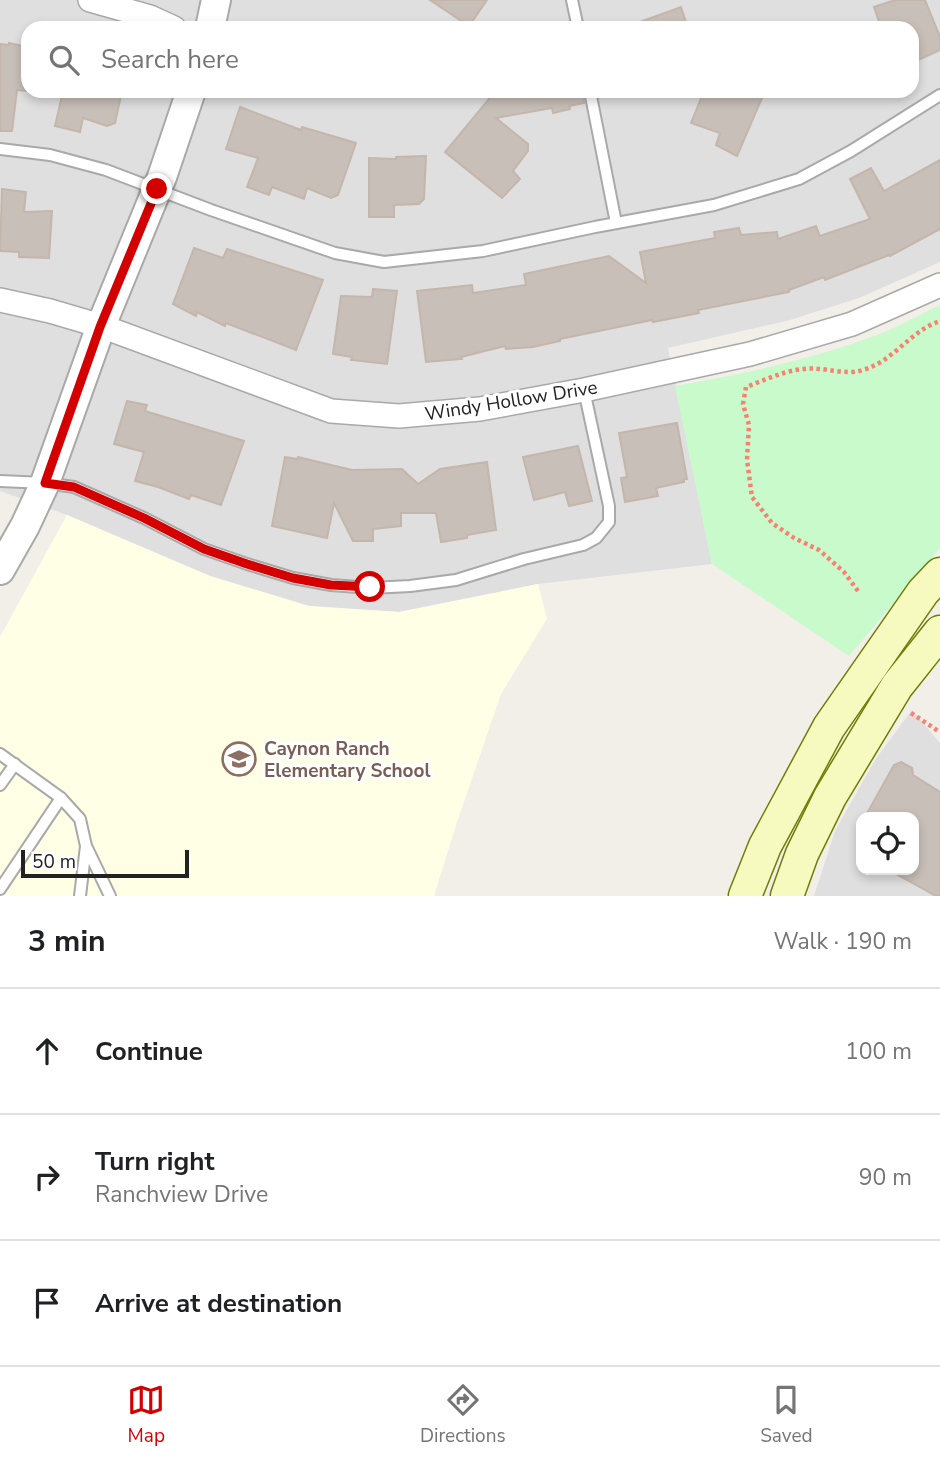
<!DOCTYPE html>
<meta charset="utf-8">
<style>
:root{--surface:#fff;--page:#f6f6f6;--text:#202124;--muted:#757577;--line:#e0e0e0;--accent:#d40000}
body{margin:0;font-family:"Nunito Sans",sans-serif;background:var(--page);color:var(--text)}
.controls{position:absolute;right:21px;bottom:21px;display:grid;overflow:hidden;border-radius:14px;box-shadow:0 4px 10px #0003}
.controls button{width:63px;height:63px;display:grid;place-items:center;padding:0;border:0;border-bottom:2px solid var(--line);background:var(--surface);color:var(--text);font:35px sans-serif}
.scale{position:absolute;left:21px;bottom:18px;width:168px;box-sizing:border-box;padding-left:7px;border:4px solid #222;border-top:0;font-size:19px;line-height:24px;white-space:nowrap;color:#222;-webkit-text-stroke:5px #fff;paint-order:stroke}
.stop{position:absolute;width:21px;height:21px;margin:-16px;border:5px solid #d40000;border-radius:50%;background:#fff}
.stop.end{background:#d40000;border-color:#fff;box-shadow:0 2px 7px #0008}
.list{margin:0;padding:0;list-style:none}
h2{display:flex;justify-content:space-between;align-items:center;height:91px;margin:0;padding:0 28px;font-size:30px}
h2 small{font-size:23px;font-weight:400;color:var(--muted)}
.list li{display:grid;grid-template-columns:46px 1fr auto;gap:21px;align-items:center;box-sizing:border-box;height:126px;padding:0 28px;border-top:2px solid var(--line)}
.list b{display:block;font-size:26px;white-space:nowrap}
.list p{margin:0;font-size:23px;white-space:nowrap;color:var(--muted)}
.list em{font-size:23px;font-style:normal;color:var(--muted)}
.icon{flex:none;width:38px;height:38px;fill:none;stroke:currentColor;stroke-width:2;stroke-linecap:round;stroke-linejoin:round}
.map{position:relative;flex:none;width:940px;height:896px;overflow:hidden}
.search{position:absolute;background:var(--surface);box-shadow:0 4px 10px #0003;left:21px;right:21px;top:21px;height:77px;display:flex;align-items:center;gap:18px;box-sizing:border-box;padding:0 24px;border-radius:21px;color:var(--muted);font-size:26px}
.sheet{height:469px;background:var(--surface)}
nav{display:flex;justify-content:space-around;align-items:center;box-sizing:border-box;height:98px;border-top:2px solid var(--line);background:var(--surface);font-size:19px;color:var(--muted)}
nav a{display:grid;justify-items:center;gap:4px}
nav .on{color:var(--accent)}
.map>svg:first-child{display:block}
.residential{fill:#e0dfdf;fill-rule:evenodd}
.education{fill:#ffffe5}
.park{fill:#c8facc}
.building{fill:#c7bfb8;stroke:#c4b6ab;stroke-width:2}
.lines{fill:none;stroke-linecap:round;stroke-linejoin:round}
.service-casing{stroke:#a9a9a9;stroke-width:14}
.minor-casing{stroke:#a9a9a9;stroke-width:26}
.tertiary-casing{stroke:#a9a9a9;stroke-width:32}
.secondary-casing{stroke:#707d05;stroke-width:35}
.path{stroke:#fa8072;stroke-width:4.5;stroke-dasharray:3.5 3.5;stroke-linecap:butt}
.service{stroke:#fff;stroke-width:10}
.minor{stroke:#fff;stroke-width:23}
.tertiary{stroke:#fff;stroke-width:28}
.secondary{stroke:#f7fabf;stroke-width:32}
.route{stroke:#d40000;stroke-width:9}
.labels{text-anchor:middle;stroke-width:6;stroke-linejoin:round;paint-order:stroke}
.street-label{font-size:19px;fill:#222;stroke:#fff}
.education-label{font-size:19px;font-weight:bold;fill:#785e54;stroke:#fff;text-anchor:start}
</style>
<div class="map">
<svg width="940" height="896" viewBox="0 0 940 896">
<rect width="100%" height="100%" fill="#f2efe9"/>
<g class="residential">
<path d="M0,0H940V262L859,298L790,320L668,348L712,564L538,584L399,612L309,606L210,576L67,515L0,491ZM28,28H912V91H28Z"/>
<path d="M912,710L940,743V896H814L835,831L875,760ZM861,817H914V870H861Z"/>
</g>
<path class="education" d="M67,515L210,576L309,606L399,612L538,584L547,619L501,694L456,825L434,896H0V637Z"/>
<path class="park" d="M940,305V548L849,656L712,564L675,386C747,373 819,358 887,331C905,323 923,313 940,305Z"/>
<g class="building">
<path d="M430,0H487L469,26Z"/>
<path d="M895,0H925L940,37V50L912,63V28H881L874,7Z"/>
<path d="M681,7L688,28H629V26Z"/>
<path d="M9,43L28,47V91L17,90L12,131H0V44L9,45Z"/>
<path d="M63,91H122L115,123L107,126L83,118L80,132L55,126Z"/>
<path d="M487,91H582L584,103L569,106L570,109L553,113L552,108L496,118L528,144V151L513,171L520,179L502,198L445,152L489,99Z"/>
<path d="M704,91H765L737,156L716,145L720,133L691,123Z"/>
<path d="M240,107L301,130L302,127L356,143L338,195L331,198L307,188L304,199L272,187L269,195L247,187L258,158L226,149Z"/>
<path d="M426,156L424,199L419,204L394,205V217H369V158L396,159V157Z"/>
<path d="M940,160V229L890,256L889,255L825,280L824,277L789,290V292L698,310L699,313L653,322L652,320L560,339V341L533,347L506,349L505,346L461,357L462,359L426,362L417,291L472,285L473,293L526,285L524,274L609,256L646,283L640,252L715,238L714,232L739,228L741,235L777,232L778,239L816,226L820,236L870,219L850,179L871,168L884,191Z"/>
<path d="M2,189L26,192L24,212L52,211L49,258L19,257V252L0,251Z"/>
<path d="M194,248L223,258L227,249L323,280L296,350L226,323L225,326L197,312L196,316L173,304Z"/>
<path d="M373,289L397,291L387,364L351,360L352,357L333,354L341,296L372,297Z"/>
<path d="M127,401L147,405L145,411L244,441L221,505L191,495L189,499L158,487L135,481L144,452L114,444Z"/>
<path d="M677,423L687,479H684V482L656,488L658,496L625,502L621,478L627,477L619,433Z"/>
<path d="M578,446L592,501L569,506L565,492L534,500L523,457Z"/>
<path d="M285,457L298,459V457L352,470L402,469L418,484L440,469L487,462L496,530L467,535V538L441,542L436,513H401V526L373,529V541H353L334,503L327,538L272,526Z"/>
<path d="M901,762L912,768L913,775L940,792V896H936L889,870H914V817H865L894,765Z"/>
</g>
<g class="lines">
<defs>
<g id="service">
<path d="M572,0L578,28"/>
<path d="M590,91L616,223"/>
<path d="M0,149L50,155L106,170L211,210L335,253L384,262L483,251L595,227L714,205L799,179L851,151L940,95"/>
<path d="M0,481L45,483L74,487L144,518L204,549L247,564L293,578L331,585L371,588L410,586L456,580L524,559L583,545L596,538L609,522V506L584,390"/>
<path d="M0,754L61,798L80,819L86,846L80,896"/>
<path d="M0,785L15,764"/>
<path d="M87,848L110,896"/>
<path d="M0,889L61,798"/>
</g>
<g id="minor">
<path d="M90,0L150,17L174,28"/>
<path d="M0,300L50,311L101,326L331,411L399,416L480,409L584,390L750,354L852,324L940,285"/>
</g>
<g id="tertiary">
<path d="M210,28L216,0"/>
<path d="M0,570L25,526L45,483L101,326L162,177L191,91"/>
</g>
<g id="secondary">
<path d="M745,896L765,846L829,727L923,592L940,574"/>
<path d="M787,896L802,854L830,797L897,686L940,632"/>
</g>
</defs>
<use href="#service" class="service-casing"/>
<use href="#minor" class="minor-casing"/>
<use href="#tertiary" class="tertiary-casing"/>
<use href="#secondary" class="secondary-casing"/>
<g class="path">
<path d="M858,591L844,572L819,550L794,538L772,523L752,497L747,460L749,425L743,404L746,387C765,380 783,371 803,369C822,366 844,376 863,370C894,361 910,331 940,321"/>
<path d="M911,713L940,732"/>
</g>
<use href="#service" class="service"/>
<use href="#minor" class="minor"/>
<use href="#tertiary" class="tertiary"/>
<use href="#secondary" class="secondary"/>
</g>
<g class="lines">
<path class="route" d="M157,189L100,327L45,483L74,487L144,518L204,549L247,564L293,578L331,585L370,587"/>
</g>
<defs>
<symbol id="school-ring" viewBox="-11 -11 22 22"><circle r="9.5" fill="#fff" stroke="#8d6e63" stroke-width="1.5"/><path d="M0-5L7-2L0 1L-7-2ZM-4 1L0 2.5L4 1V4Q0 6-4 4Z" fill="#8d6e63"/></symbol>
</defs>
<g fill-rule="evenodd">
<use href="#school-ring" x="220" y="740" width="38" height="38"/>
</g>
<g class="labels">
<g class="street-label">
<text transform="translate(511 400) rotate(-9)" y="7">Windy Hollow Drive</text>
</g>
<g class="education-label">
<text x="264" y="755">Caynon Ranch<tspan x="264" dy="22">Elementary School</tspan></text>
</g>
</g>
</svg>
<div class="controls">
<button><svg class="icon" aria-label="locate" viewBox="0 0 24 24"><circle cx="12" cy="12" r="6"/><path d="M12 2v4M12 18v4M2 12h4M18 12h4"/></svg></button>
</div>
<div class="scale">50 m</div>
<div class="stop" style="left:370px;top:587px"></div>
<div class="stop end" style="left:157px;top:189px"></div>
<div class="search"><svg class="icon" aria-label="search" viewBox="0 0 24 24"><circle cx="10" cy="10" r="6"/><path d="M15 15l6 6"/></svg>Search here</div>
</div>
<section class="sheet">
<h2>3 min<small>Walk · 190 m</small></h2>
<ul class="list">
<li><svg class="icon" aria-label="ahead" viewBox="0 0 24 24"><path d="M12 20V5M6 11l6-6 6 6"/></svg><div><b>Continue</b></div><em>100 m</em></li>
<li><svg class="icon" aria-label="right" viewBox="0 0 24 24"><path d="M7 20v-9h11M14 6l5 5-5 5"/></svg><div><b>Turn right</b><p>Ranchview Drive</p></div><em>90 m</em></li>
<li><svg class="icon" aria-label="arrive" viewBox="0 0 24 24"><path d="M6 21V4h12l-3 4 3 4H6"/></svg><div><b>Arrive at destination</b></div></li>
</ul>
</section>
<nav>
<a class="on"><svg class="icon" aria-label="map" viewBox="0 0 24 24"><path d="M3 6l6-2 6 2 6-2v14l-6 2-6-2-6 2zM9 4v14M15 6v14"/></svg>Map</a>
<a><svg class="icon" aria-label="directions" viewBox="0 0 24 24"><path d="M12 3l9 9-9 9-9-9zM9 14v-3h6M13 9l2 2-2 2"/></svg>Directions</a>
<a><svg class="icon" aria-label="saved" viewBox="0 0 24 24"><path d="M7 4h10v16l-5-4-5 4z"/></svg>Saved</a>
</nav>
